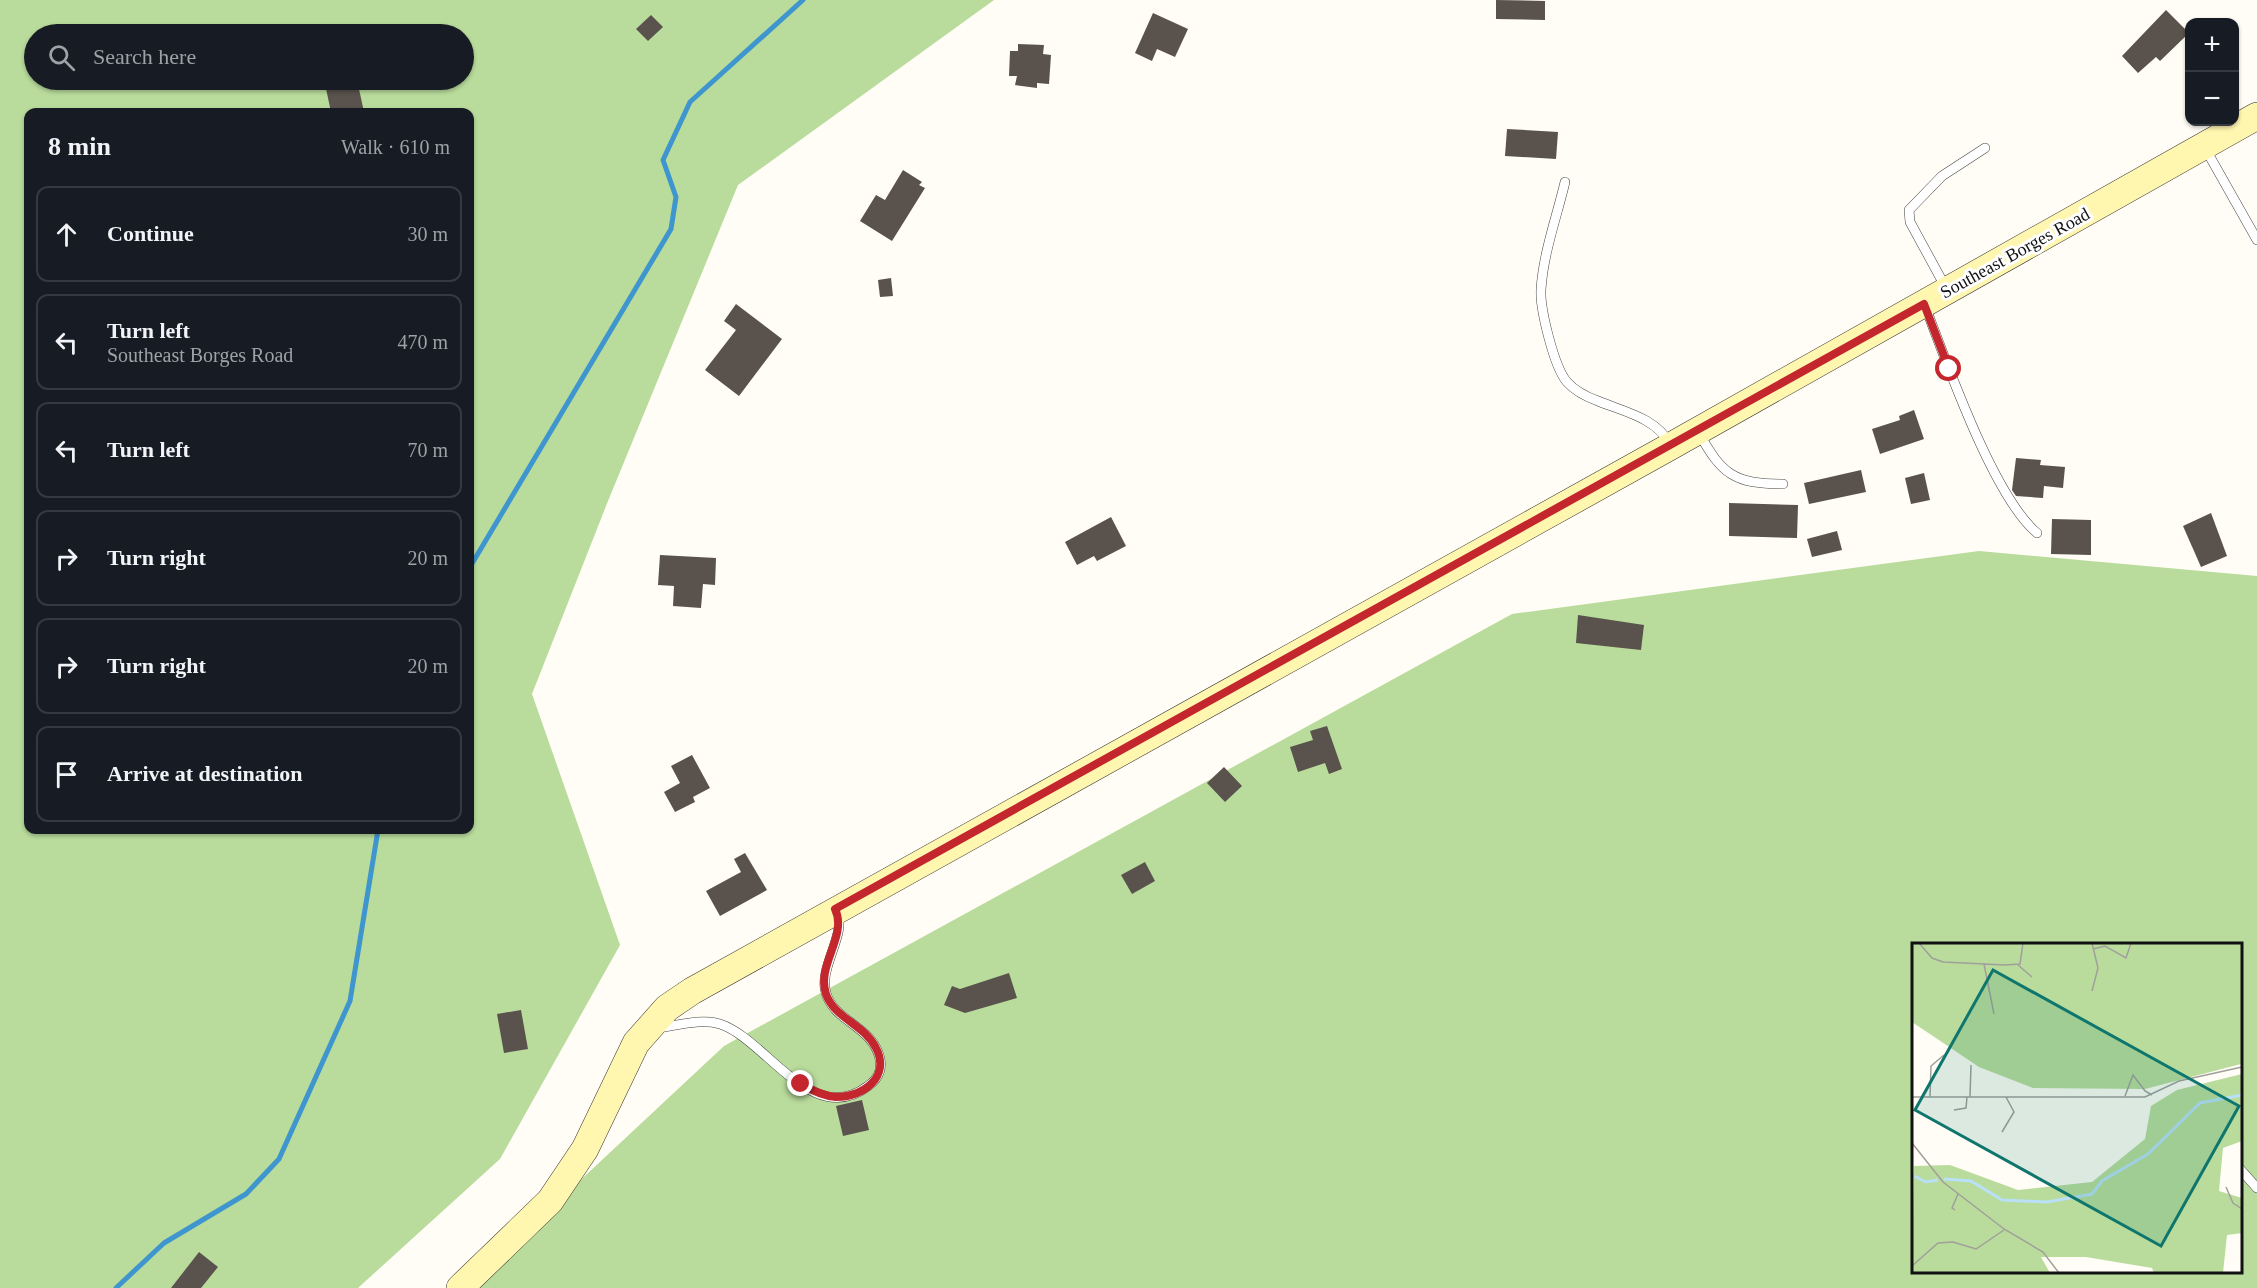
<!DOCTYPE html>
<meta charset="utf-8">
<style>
:root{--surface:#171b24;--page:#20242c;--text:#f1f3f6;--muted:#9ea1a6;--line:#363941}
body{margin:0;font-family:Georgia,serif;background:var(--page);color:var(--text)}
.controls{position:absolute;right:18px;top:18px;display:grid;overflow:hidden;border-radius:12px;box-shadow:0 2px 4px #0004}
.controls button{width:54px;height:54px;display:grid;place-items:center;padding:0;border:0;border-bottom:2px solid var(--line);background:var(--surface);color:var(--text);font:30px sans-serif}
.stop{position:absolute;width:18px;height:18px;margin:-14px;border:4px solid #c4262e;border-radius:50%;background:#fff}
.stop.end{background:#c4262e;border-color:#fff;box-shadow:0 2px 6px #0008}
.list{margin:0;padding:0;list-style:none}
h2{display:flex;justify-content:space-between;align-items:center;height:78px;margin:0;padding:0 24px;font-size:26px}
h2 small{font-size:20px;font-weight:400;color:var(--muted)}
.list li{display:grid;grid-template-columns:39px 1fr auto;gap:18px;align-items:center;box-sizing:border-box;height:96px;margin:0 12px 12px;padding:0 12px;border:2px solid var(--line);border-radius:12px}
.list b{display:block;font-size:22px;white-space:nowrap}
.list p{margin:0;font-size:20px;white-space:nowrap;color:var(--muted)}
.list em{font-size:20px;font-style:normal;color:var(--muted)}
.icon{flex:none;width:33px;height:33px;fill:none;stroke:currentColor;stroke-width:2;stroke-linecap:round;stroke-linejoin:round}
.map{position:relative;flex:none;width:2257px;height:1288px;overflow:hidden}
.search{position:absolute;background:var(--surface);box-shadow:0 2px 4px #0004;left:24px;top:24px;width:450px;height:66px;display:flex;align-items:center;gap:15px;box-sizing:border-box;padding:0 21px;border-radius:33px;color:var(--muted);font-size:22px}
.panel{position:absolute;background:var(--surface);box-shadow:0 2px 4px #0004;left:24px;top:108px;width:450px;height:726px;border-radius:12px}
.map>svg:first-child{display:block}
.forest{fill:#b9dc9c;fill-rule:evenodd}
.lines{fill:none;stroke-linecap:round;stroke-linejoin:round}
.stream{stroke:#3f96cf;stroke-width:5}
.building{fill:#5a524d}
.lane-casing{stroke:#444;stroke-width:10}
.secondary-casing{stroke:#333;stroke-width:28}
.lane{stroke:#fff;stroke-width:9}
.secondary{stroke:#fff6b0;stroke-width:27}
.route{stroke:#c4262e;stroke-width:8}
.labels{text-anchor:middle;stroke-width:6;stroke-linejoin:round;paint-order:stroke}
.street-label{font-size:18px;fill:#111;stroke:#fff}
.inset-river{fill:none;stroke:#b9e0f7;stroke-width:3}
.inset-road{fill:none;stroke:#a09f9a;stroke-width:1.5}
.view{fill:#0f766e;fill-opacity:0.15;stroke:#0f766e;stroke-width:3}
.inset-edge{fill:none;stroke:#111;stroke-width:3}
</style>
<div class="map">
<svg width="2257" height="1288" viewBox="0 0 2257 1288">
<rect width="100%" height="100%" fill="#fffdf5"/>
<g class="forest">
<path d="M0,0H994L738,185L608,501L532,694L620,945L500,1159L358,1288H0ZM34,34H464V80H34ZM28,112H470V830H28Z"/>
<path d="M1979,551L2257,576V1288H465L724,1046L1512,614ZM1914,944H2240V1272H1914Z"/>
</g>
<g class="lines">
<g class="stream">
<path d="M470,567L671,229L676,197L663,160L690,102L803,0"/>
<path d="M116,1288L164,1243L246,1194L279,1159L350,1001L378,830"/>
</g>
</g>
<g class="building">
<path d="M1496,0L1545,1V20L1496,19Z"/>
<path d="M2166,10L2189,33L2160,61L2156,57L2138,73L2122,56Z"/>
<path d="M1153,13L1188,29L1175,57L1157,49L1152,61L1135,53Z"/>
<path d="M651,15L663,27L648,41L636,29Z"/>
<path d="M1018,44L1044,45L1043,54L1051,55L1049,84L1037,83V88L1015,85L1017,76H1009L1010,51H1018Z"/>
<path d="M347,80H357L364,112H331L325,84Z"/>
<path d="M1507,129L1558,132L1556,159L1505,156Z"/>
<path d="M903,170L922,182L919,185L925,188L892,241L860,221L876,195L885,200Z"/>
<path d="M891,278L893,296L880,297L878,280Z"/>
<path d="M736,304L782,339L739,396L705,370L736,330L724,321Z"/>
<path d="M1914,410L1924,439L1880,454L1872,429L1900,420L1899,416Z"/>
<path d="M2016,458L2041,460L2040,465L2065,467L2063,488L2044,486L2043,498L2016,496L2012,490Z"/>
<path d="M1861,470L1866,492L1809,504L1804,483Z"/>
<path d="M1924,473L1930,500L1911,504L1905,478Z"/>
<path d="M1729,503L1798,505L1797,538L1729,536Z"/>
<path d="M2211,513L2227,556L2201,567L2183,526Z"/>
<path d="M1111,517L1126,546L1097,561L1094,556L1077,565L1065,542Z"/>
<path d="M2052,519L2091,520V555L2051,554Z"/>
<path d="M1837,531L1842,550L1812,557L1807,539Z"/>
<path d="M660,555L716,558L715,585L703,584L701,608L673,606L674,586L658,585Z"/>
<path d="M1578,615L1644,625L1641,650L1576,643Z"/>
<path d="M1327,726L1342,769L1329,774L1325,763L1298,772L1290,747L1313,740L1310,731Z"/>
<path d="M692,755L710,788L693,797L695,802L675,812L664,792L680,783L671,766Z"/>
<path d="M1224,767L1242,786L1225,802L1207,783Z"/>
<path d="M745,853L767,890L720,916L706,891L741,872L734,859Z"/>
<path d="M1145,862L1155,881L1132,894L1121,875Z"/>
<path d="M1009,973L1017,998L965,1013L944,1005L952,986L960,989Z"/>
<path d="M521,1010L528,1049L504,1053L497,1014Z"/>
<path d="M862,1100L869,1130L843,1136L836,1106Z"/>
<path d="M199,1252L218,1267L201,1288H171Z"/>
</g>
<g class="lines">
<defs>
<g id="lane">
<path d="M2205,148L2257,240"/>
<path d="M1565,182C1557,216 1543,254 1541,290C1540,309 1554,367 1567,382C1575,391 1587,397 1598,401C1625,412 1656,418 1670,444"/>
<path d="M1946,288L1910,222L1909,210L1942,176L1985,148"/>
<path d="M1925,306C1947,363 1993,496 2037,533"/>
<path d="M1699,433C1722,475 1735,484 1783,484"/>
<path d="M657,1028C676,1026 701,1018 720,1024C766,1039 812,1129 868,1086C878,1079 882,1071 880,1059C873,1026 834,1022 826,993C818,969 847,933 837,913"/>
<path d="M2240,1169L2257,1188"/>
</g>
<path id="secondary" d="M460,1288L550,1201L585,1149L636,1043L667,1008L692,991L1671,446L2257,116"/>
</defs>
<use href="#lane" class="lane-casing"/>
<use href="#secondary" class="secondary-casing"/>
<use href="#lane" class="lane"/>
<use href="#secondary" class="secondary"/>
</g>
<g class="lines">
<path class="route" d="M801,1084C811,1090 824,1096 836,1097C863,1097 891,1077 876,1048C865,1025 834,1018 826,994C816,965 848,936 835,909L1924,304L1949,369"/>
</g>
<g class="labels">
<g class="street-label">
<text transform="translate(2015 253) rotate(-29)" y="6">Southeast Borges Road</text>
</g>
</g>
<g transform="translate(1912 943)">
<rect width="330" height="330" fill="#fffdf5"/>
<path d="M0,0H330L329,121L233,146L121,145L67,124L0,79ZM330,131V198L311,205L307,248L330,255V290L315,292L311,330H242L240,325L174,314H129L138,330H0L2,223L38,222L106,247L180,239L233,196L239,163L265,147Z" fill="#b9dc9c"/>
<path class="inset-river" d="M0,232L14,239L26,237M32,236L59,238L90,257L135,259L180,251L190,238L236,211L288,160L330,152"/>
<path class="inset-road" d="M7,0L20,15L31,19L93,22L108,21L111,0M181,6L193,3L214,15L219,0M72,21L82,71M106,22L120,34M180,48L186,25L180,0M213,153L221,132L233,148L240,152M0,154H233L267,138L330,124M18,154L19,123L32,112M58,154L59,122M42,167L54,165L55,154M90,189L102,169L94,154M0,200L31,239L92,286L131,309L147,330M314,244L321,260L330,266M43,267L40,265L46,251M0,323L26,300L41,299L64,306L92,287"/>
<path class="view" d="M81,27L327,163L249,303L3,167Z"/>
<rect width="330" height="330" class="inset-edge"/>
</g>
</svg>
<div class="controls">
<button>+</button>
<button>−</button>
</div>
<div class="stop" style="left:1949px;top:369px"></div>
<div class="stop end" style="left:801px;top:1084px"></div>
<div class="search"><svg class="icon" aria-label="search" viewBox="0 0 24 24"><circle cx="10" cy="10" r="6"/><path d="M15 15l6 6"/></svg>Search here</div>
<section class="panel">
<h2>8 min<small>Walk · 610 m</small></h2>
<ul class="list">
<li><svg class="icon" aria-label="ahead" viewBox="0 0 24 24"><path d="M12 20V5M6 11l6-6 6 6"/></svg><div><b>Continue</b></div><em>30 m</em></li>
<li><svg class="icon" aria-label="left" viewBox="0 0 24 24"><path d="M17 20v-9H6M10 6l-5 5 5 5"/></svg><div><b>Turn left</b><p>Southeast Borges Road</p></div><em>470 m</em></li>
<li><svg class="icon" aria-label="left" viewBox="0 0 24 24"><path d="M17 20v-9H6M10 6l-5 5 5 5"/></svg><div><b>Turn left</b></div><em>70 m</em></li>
<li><svg class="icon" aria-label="right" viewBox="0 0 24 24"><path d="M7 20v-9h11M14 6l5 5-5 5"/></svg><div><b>Turn right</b></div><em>20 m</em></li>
<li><svg class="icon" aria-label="right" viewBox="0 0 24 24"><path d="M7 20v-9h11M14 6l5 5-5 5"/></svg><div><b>Turn right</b></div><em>20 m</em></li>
<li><svg class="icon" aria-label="arrive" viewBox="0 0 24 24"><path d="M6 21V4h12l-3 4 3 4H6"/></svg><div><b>Arrive at destination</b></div></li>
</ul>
</section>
</div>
